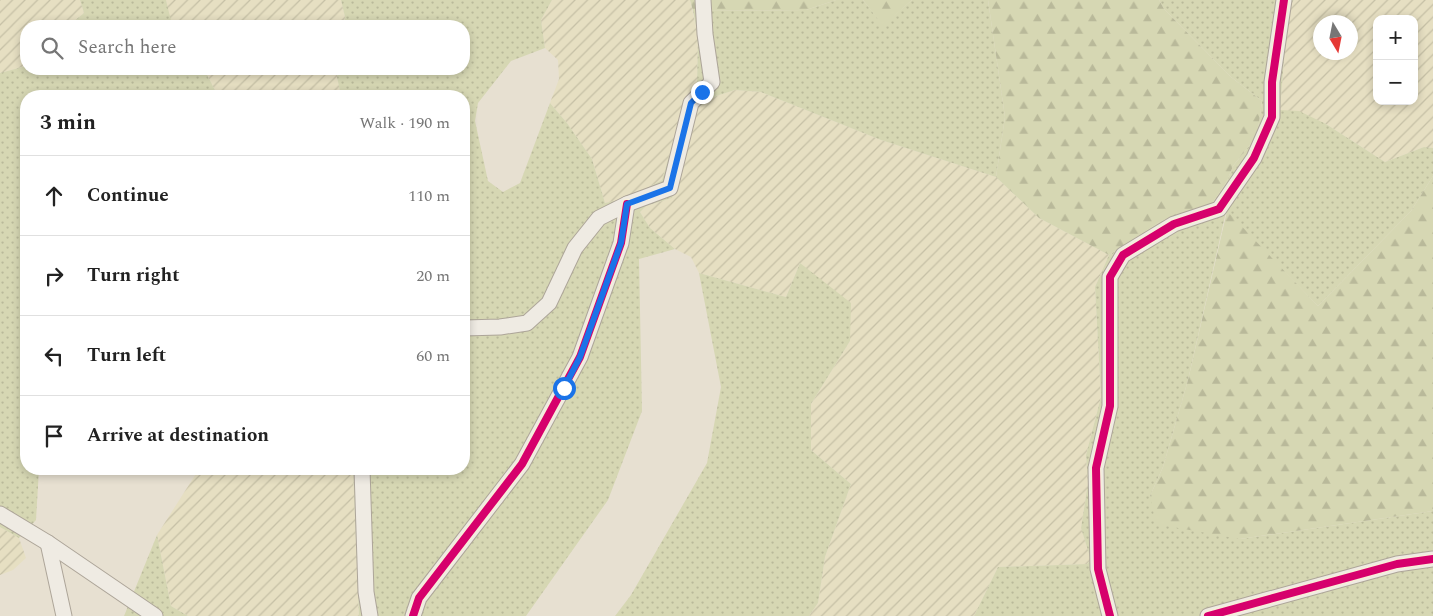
<!DOCTYPE html>
<meta charset="utf-8">
<style>
:root{--surface:#fff;--page:#f2f2f2;--text:#222;--muted:#767676;--line:#e0e0e0}
body{margin:0;font-family:Spectral,serif;background:var(--page);color:var(--text)}
.controls{position:absolute;right:15px;top:15px;display:grid;overflow:hidden;border-radius:10px;box-shadow:0 2px 8px #0003}
.controls button{width:45px;height:45px;display:grid;place-items:center;padding:0;border:0;border-bottom:1px solid var(--line);background:var(--surface);color:var(--text);font:25px sans-serif}
.compass{position:absolute;left:1313px;top:15px;width:45px;height:45px;border-radius:50%;background:var(--surface);box-shadow:0 2px 8px #0003;rotate:170deg}
.stop{position:absolute;width:15px;height:15px;margin:-11px;border:4px solid #1a73e8;border-radius:50%;background:#fff}
.stop.end{background:#1a73e8;border-color:#fff;box-shadow:0 1px 5px #0008}
.list{margin:0;padding:0;list-style:none}
h2{display:flex;justify-content:space-between;align-items:center;height:65px;margin:0;padding:0 20px;font-size:21px}
h2 small{font-size:16px;font-weight:400;color:var(--muted)}
.list li{display:grid;grid-template-columns:32px 1fr auto;gap:15px;align-items:center;box-sizing:border-box;height:80px;padding:0 20px;border-top:1px solid var(--line)}
.list b{display:block;font-size:19px;white-space:nowrap}
.list em{font-size:16px;font-style:normal;color:var(--muted)}
.icon{flex:none;width:28px;height:28px;fill:none;stroke:currentColor;stroke-width:2;stroke-linecap:round;stroke-linejoin:round}
.map{position:relative;flex:none;width:1433px;height:616px;overflow:hidden}
.search{position:absolute;background:var(--surface);box-shadow:0 2px 8px #0003;left:20px;top:20px;width:450px;height:55px;display:flex;align-items:center;gap:12px;box-sizing:border-box;padding:0 18px;border-radius:20px;color:var(--muted);font-size:19px}
.panel{position:absolute;background:var(--surface);box-shadow:0 2px 8px #0003;left:20px;top:90px;width:450px;height:385px;border-radius:20px}
.map>svg:first-child{display:block}
.farmland{fill:url(#farmland-furrows);fill-rule:evenodd}
.grass{fill:url(#grass-dots)}
.forest{fill:url(#forest-firs)}
.lines{fill:none;stroke-linecap:round;stroke-linejoin:round}
.minor-casing{stroke:#ada599;stroke-width:17}
.minor{stroke:#efebe3;stroke-width:15}
.cycleway-casing{stroke:#f7eed8;stroke-width:11}
.cycleway{stroke:#d6006c;stroke-width:8}
.route{stroke:#1a73e8;stroke-width:6}
</style>
<div class="map">
<svg width="1433" height="616" viewBox="0 0 1433 616">
<defs>
<pattern id="farmland-furrows" width="10" height="10" patternUnits="userSpaceOnUse" patternTransform="scale(1.25)"><rect width="10" height="10" fill="#e6dfc2"/><path d="M-1 1l2-2M0 10L10 0M9 11l2-2" fill="none" stroke="#c6c0a6"/></pattern>
<pattern id="grass-dots" width="8" height="8" patternUnits="userSpaceOnUse" patternTransform="scale(1.25)"><rect width="8" height="8" fill="#d6d7b3"/><path d="M2 2h.1M6 6h.1" fill="none" stroke="#b9b99a" stroke-width="1.8" stroke-linecap="round"/></pattern>
<pattern id="forest-firs" width="22" height="20" patternUnits="userSpaceOnUse" patternTransform="scale(1.25)"><rect width="22" height="20" fill="#d6d7b3"/><path d="M5 1l3.5 6h-7zM16 11l3.5 6h-7z" fill="#b9b99a"/></pattern>
</defs>
<rect width="100%" height="100%" fill="#e7e0d1"/>
<g class="farmland">
<path d="M0,0H80L84,13L68,26H26V66L0,73Z"/>
<path d="M166,0H341L345,17L344,26H171Z"/>
<path d="M552,0H690L698,36L697,85L684,105L662,180L628,198L605,203L592,159L567,123L550,103L559,79L558,60L545,48L541,20Z"/>
<path d="M1294,0H1433V148L1424,147L1385,162L1326,124L1280,110L1288,8ZM1377,19H1414V101H1377ZM1320,22H1350V52H1320Z"/>
<path d="M204,69H338L337,77L341,96H218Z"/>
<path d="M735,90L761,92L881,140L996,177L1039,218L1109,255L1095,287L1101,397L1086,455L1088,483L1081,528L1091,560L1087,564L998,567L974,616H809L818,603L825,557L851,484L811,450V404L850,341L800,263L786,297L699,273L691,257L675,249L650,228L640,212L646,206L672,198L696,109L716,96Z"/>
<path d="M199,469H353L359,616H188L171,606L157,535Z"/>
<path d="M0,527L19,538L26,558L13,570L0,575Z"/>
</g>
<g class="grass">
<path d="M80,0H166L172,25L68,26L84,13Z"/>
<path d="M341,0H552L541,20L545,48L511,61L478,103L475,121L488,181L503,192L520,183L550,103L567,123L592,159L605,203L628,198L662,180L684,105L697,85L698,36L693,11L806,10L836,0H863L883,25L912,0H988L1005,117L996,177L881,140L761,92L735,90L716,96L696,109L672,198L646,206L640,212L650,228L675,249L639,259L642,411L608,500L526,616H359L353,469H464V96H341L337,77L338,69H464V26H344L345,17Z"/>
<path d="M1159,0H1294L1288,8L1280,110L1299,111L1326,124L1385,162L1424,147L1433,148V176L1411,211L1318,306L1226,212L1188,380L1163,467L1150,496L1240,539L1433,511V616H974L998,567L1087,564L1091,560L1081,528L1088,483L1086,455L1101,397L1095,287L1109,255L1161,221L1197,208L1212,204L1227,181L1233,166L1257,136L1262,101L1231,77L1164,9Z"/>
<path d="M26,66V69H204L218,96H26V469H39L36,520L19,538L0,527V73Z"/>
<path d="M800,263L851,303L850,341L811,404V450L851,484L825,557L818,603L809,616H615L631,595L707,463L721,387L699,273L786,297Z"/>
<path d="M157,535L171,606L188,616H124Z"/>
</g>
<g class="forest">
<path d="M690,0H836L806,10L693,11Z"/>
<path d="M863,0H912L883,26Z"/>
<path d="M988,0H1159L1164,9L1231,77L1262,101L1257,136L1233,166L1227,181L1212,204L1197,208L1161,221L1109,255L1039,218L996,177L1005,117Z"/>
<path d="M1433,176V511L1240,539L1156,524L1150,496L1163,467L1188,380L1227,211L1318,306L1411,211Z"/>
</g>
<g class="lines">
<defs>
<g id="minor">
<path d="M464,328L500,327L527,323L549,303L575,248L599,218L627,204L670,188L691,103L712,82L705,34L703,0"/>
<path d="M362,469L366,592L370,616"/>
<path d="M0,514L48,543L155,616"/>
<path d="M48,543L64,616"/>
<path d="M413,616L419,598L522,464L580,357L621,243L627,204"/>
<path d="M1110,616L1098,569L1096,468L1110,406V277L1123,255L1174,224L1219,209L1254,158L1272,117V82L1284,0"/>
<path d="M1208,616L1397,564L1433,559"/>
</g>
</defs>
<use href="#minor" class="minor-casing"/>
<use href="#minor" class="minor"/>
<defs>
<g id="cycleway">
<path d="M413,616L419,598L522,464L580,357L621,243L627,204"/>
<path d="M1110,616L1098,569L1096,468L1110,406V277L1123,255L1174,224L1219,209L1254,158L1272,117V82L1284,0"/>
<path d="M1208,616L1397,564L1433,559"/>
</g>
</defs>
<use href="#cycleway" class="cycleway-casing"/>
<use href="#cycleway" class="cycleway"/>
</g>
<g class="lines">
<path class="route" d="M564,388L580,357L621,243L627,204L670,188L691,103L702,92"/>
</g>
</svg>
<div class="controls">
<button>+</button>
<button>−</button>
</div>
<svg class="compass" viewBox="-18 -18 36 36"><path d="M0-13l5 13h-10z" fill="#e53935"/><path d="M0 13l5-13h-10z" fill="#767676"/></svg>
<div class="stop" style="left:564px;top:388px"></div>
<div class="stop end" style="left:702px;top:92px"></div>
<div class="search"><svg class="icon" aria-label="search" viewBox="0 0 24 24"><circle cx="10" cy="10" r="6"/><path d="M15 15l6 6"/></svg>Search here</div>
<section class="panel">
<h2>3 min<small>Walk · 190 m</small></h2>
<ul class="list">
<li><svg class="icon" aria-label="ahead" viewBox="0 0 24 24"><path d="M12 20V5M6 11l6-6 6 6"/></svg><div><b>Continue</b></div><em>110 m</em></li>
<li><svg class="icon" aria-label="right" viewBox="0 0 24 24"><path d="M7 20v-9h11M14 6l5 5-5 5"/></svg><div><b>Turn right</b></div><em>20 m</em></li>
<li><svg class="icon" aria-label="left" viewBox="0 0 24 24"><path d="M17 20v-9H6M10 6l-5 5 5 5"/></svg><div><b>Turn left</b></div><em>60 m</em></li>
<li><svg class="icon" aria-label="arrive" viewBox="0 0 24 24"><path d="M6 21V4h12l-3 4 3 4H6"/></svg><div><b>Arrive at destination</b></div></li>
</ul>
</section>
</div>
